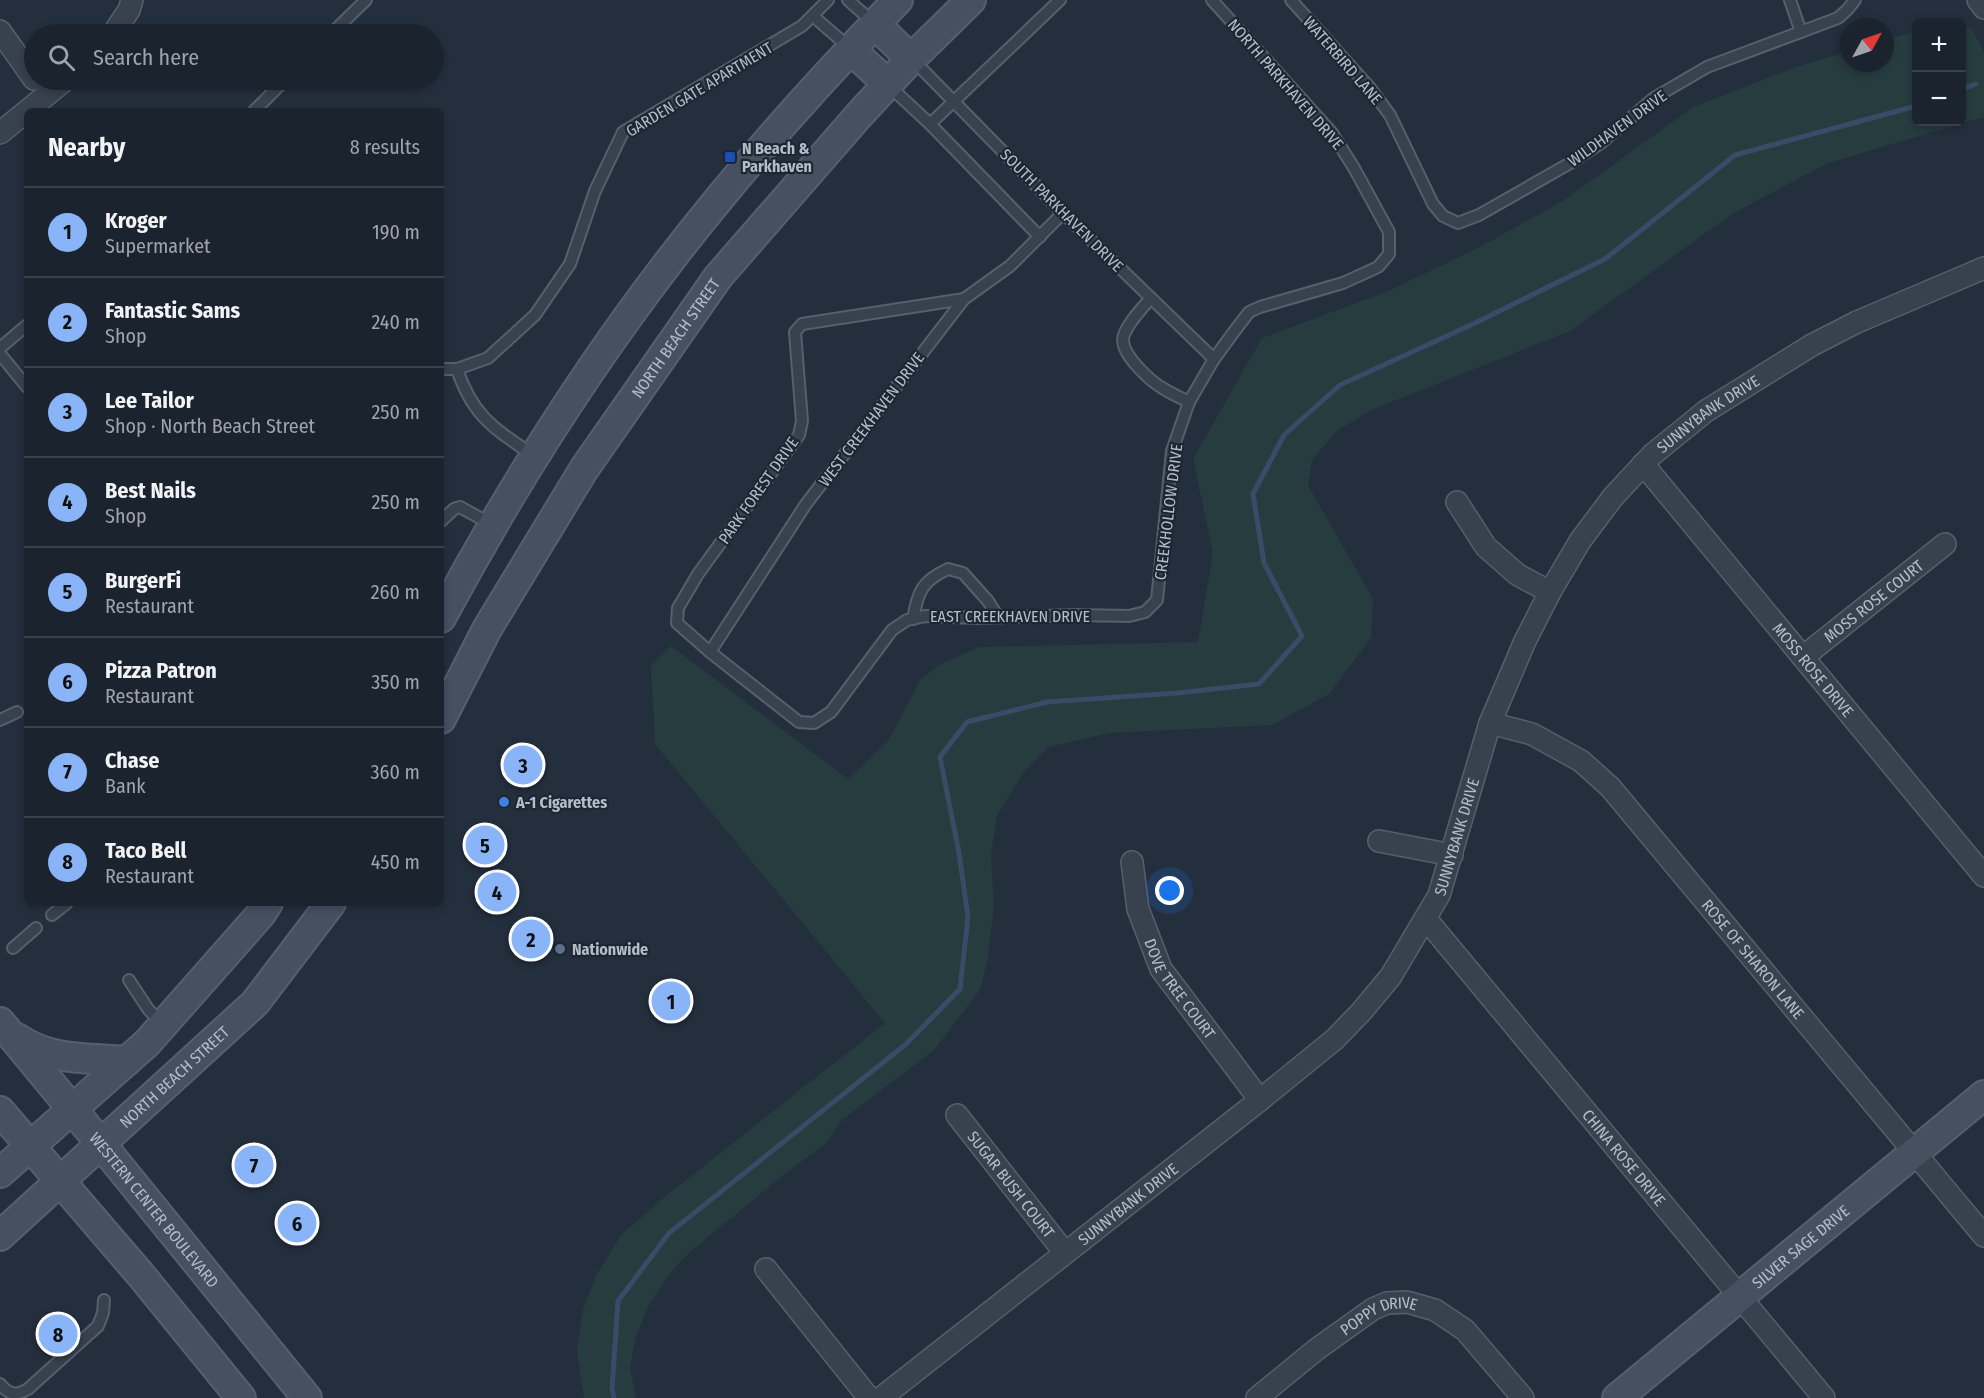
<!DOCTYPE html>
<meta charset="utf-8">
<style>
:root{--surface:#1b232e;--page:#282f3a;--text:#f1f3f6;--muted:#a0a4aa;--line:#39404a;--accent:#8ab4f8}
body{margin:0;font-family:"Fira Sans Condensed",sans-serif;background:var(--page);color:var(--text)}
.controls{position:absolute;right:18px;top:18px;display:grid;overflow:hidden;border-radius:9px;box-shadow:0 3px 9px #0003}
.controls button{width:54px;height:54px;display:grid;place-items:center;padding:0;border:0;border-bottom:2px solid var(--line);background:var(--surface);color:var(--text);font:30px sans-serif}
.compass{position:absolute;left:1840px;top:18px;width:54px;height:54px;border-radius:50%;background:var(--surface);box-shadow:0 3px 9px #0003;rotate:50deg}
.you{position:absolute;left:1170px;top:891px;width:21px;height:21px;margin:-15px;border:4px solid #fff;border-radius:50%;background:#1a73e8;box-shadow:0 0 0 9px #1a73e833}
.badge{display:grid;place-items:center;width:39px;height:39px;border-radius:50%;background:var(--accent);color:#111;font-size:20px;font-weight:700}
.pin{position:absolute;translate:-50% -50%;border:3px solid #fff;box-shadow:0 2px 6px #0006}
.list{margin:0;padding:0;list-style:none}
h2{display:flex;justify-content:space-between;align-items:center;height:78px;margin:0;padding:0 24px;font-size:26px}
h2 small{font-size:20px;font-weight:400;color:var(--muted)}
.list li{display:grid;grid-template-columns:39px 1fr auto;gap:18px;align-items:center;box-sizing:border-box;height:90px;padding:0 24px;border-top:2px solid var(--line)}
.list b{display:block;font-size:22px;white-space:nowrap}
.list p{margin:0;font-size:20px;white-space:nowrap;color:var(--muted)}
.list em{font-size:20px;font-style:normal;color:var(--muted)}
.icon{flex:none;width:33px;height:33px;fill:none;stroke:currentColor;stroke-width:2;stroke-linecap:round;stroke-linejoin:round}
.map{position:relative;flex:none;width:1984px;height:1398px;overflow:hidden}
.search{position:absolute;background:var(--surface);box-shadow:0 3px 9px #0003;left:24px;top:24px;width:420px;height:66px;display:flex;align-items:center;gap:15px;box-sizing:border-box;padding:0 21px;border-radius:33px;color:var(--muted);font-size:22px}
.panel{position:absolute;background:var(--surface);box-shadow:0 3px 9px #0003;left:24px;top:108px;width:420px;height:798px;border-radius:9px}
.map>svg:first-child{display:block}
.green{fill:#263c3f}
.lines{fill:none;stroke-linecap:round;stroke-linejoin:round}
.stream{stroke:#394c67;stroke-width:5}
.lane-casing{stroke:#565f6c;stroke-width:14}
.street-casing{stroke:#565f6c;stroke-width:24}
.secondary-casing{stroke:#565f6c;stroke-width:32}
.lane{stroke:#38414e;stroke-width:10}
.street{stroke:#38414e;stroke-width:21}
.secondary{stroke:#465061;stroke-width:28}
.transit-dot{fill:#1a4fb4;stroke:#1d2633;stroke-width:2}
.shop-dot{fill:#3f7fe0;stroke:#1d2633;stroke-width:2}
.service-dot{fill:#5c6f8a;stroke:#1d2633;stroke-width:2}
.labels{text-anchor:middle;stroke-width:4.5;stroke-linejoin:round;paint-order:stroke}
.street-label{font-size:16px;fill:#b4bcc9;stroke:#1d2633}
.poi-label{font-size:16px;font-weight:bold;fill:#b4bcc9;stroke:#1d2633;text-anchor:start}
</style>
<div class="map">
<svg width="1984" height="1398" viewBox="0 0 1984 1398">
<rect width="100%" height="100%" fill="#242f3e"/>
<path class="green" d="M1971,27L1984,52V117L1828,163L1732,214L1570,331L1371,410L1337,431L1312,460L1308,485L1373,599L1371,638L1329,694L1272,725L1109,733L1049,747L1023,773L997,816L991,854L994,905L988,959L980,990L934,1050L842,1120L825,1144L787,1172L691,1251L675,1267L650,1303L636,1336L630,1368L636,1398H584L577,1352L583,1309L598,1272L622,1234L662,1199L885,1023L655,744L651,666L671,646L848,779L889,740L920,680L941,664L979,647L1198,642L1213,552L1193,459L1262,338L1386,292L1476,249L1563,201L1693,107L1796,67L1849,51V63H1885V40L1916,31V122H1962V30Z"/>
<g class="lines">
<g class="stream">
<path d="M1962,89L1976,84"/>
<path d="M614,1398L612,1389L618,1301L669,1233L905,1045L960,989L968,917L959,853L940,757L967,722L1047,702L1177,693L1259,684L1302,636L1264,563L1253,494L1284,435L1340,385L1473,324L1605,259L1735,155L1916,106"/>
</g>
<defs>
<g id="lane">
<path d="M848,0L875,24"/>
<path d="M1291,0L1370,88L1390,115L1433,204L1443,216L1458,223L1479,215L1572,162L1601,143L1654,98L1707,67L1838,18L1848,9L1855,0"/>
<path d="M1790,0L1801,32"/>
<path d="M813,16L851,49"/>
<path d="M331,34L366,0"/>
<path d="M912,59L1063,213L1214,359"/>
<path d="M888,85L930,124L1040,237"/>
<path d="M254,111L285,80"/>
<path d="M930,124L1060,0"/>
<path d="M1151,298C1143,307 1123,328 1123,340C1123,356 1151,382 1164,389C1172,394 1181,398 1189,402"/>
<path d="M964,299L802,324L795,332L802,421L799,435L698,574L678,608L677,623L710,652L799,722L814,723L831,712L892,630L907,620L925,616L978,618L1075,615L1129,616L1145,612L1157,600L1172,451L1189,402L1214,359L1233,333L1249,312L1260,307L1343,283L1378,267L1389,254V232L1354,168L1332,133L1212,0"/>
<path d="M0,348L27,325"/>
<path d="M0,354L27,387"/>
<path d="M441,369H457L488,358L535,315L570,264L595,191L623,132L802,26L828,0"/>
<path d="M457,369C473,417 494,428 534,456"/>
<path d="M441,521L454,509L460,507L491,524"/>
<path d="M913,619C918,591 922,581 948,569L963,573L988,601L998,617"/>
<path d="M710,652L806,504L964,299L1010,266L1063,213"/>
<path d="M0,720L17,712"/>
<path d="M52,915L67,903"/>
<path d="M13,948L36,928"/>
<path d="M129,980L148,1009L163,1025"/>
<path d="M0,1384C9,1395 16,1396 28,1389L98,1326L103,1313L104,1300"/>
</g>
<g id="street">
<path d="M1978,0L1984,8"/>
<path d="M0,31L34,79"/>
<path d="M113,34L129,10L132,0"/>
<path d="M0,133L65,80"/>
<path id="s1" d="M1643,464L1984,876"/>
<path d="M1457,502L1486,547L1518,575L1550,592"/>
<path id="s2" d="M1803,657L1945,544"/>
<path id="s3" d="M1490,723L1532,734L1581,761L1610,787L1984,1236"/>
<path d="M1379,841L1452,855"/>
<path id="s4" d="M1132,862L1138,909L1161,969L1260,1100"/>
<path id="s5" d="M1426,919L1824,1398"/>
<path id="s6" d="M957,1115L1065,1253"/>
<path d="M766,1269L869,1398"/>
<path id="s7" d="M881,1398L1260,1100L1335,1039L1362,1011L1391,976L1439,895L1490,723L1525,641L1550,592L1580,541L1613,497L1653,454L1706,411L1812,345L1857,322L1984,268"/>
<path id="s8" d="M1257,1398L1317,1349L1373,1309L1387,1303L1407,1302L1435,1310L1465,1330L1523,1398"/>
</g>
<g id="secondary">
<path d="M875,24L911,59"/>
<path d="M851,50L888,84"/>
<path d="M441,618C508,493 584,372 671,259C741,168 818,82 898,0"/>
<path id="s9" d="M441,719L487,629L584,469L718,277L860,114L911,59L971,0"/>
<path id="s10" d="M0,1022L101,1144L307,1398"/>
<path d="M17,1038C53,1062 86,1057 127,1061"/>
<path d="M0,1111L140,1274L241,1398"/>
<path d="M0,1173L147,1043L260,915L268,903"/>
<path id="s11" d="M0,1236L255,1003L331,903"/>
<path id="s12" d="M1617,1398L1984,1095"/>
</g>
</defs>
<use href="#lane" class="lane-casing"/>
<use href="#street" class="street-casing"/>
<use href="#secondary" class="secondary-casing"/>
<use href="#lane" class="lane"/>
<use href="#street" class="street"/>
<use href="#secondary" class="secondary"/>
</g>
<rect class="transit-dot" x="724" y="151" width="12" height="12" rx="3"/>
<circle class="shop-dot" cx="504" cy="802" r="6"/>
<circle class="service-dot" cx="560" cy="949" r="6"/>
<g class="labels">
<g class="street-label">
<text transform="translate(1343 60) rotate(49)" y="6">WATERBIRD LANE</text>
<text transform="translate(1286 84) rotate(49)" y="6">NORTH PARKHAVEN DRIVE</text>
<text transform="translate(699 89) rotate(-31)" y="6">GARDEN GATE APARTMENT</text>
<text transform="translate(1617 128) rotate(-36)" y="6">WILDHAVEN DRIVE</text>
<text transform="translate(1062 210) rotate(45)" y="6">SOUTH PARKHAVEN DRIVE</text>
<text dy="6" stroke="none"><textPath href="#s9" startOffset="448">NORTH BEACH STREET</textPath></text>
<text dy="6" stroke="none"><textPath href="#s7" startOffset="1322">SUNNYBANK DRIVE</textPath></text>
<text transform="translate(871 419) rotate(-53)" y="6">WEST CREEKHAVEN DRIVE</text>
<text transform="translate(758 490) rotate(-55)" y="6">PARK FOREST DRIVE</text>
<text transform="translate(1168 512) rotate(-83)" y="6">CREEKHOLLOW DRIVE</text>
<text dy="6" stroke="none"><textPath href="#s2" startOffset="90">MOSS ROSE COURT</textPath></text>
<text x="1010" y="622">EAST CREEKHAVEN DRIVE</text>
<text dy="6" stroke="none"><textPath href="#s1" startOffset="267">MOSS ROSE DRIVE</textPath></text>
<text dy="6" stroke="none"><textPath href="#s7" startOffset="818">SUNNYBANK DRIVE</textPath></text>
<text dy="6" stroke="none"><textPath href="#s3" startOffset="362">ROSE OF SHARON LANE</textPath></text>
<text dy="6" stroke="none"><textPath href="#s4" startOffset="138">DOVE TREE COURT</textPath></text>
<text dy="6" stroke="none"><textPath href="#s11" startOffset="236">NORTH BEACH STREET</textPath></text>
<text dy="6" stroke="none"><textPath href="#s5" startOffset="310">CHINA ROSE DRIVE</textPath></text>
<text dy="6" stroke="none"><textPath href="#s6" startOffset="88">SUGAR BUSH COURT</textPath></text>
<text dy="6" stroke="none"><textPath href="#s7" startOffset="314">SUNNYBANK DRIVE</textPath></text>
<text dy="6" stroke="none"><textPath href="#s10" startOffset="243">WESTERN CENTER BOULEVARD</textPath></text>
<text dy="6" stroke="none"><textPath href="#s12" startOffset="238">SILVER SAGE DRIVE</textPath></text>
<text dy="6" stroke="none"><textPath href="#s8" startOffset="150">POPPY DRIVE</textPath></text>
</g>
<g class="poi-label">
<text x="742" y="154">N Beach &amp;<tspan x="742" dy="18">Parkhaven</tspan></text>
<text x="516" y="808">A-1 Cigarettes</text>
<text x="572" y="955">Nationwide</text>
</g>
</g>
</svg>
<div class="controls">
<button>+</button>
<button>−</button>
</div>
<svg class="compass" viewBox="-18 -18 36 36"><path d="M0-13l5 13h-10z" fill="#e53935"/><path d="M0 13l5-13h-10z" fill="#a0a4aa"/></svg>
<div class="you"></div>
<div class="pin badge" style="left:671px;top:1001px">1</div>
<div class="pin badge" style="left:531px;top:939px">2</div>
<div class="pin badge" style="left:523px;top:765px">3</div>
<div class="pin badge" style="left:497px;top:892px">4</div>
<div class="pin badge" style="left:485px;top:845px">5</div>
<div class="pin badge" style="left:297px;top:1223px">6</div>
<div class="pin badge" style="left:254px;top:1165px">7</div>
<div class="pin badge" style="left:58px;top:1334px">8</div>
<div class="search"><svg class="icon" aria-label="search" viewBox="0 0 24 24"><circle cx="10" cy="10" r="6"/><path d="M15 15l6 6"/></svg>Search here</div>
<section class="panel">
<h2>Nearby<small>8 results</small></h2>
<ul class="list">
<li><span class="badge">1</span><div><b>Kroger</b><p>Supermarket</p></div><em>190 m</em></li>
<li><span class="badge">2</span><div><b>Fantastic Sams</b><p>Shop</p></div><em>240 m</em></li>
<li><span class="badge">3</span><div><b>Lee Tailor</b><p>Shop · North Beach Street</p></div><em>250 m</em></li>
<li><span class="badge">4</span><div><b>Best Nails</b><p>Shop</p></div><em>250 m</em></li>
<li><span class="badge">5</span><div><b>BurgerFi</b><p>Restaurant</p></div><em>260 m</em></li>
<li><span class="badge">6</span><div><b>Pizza Patron</b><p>Restaurant</p></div><em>350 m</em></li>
<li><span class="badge">7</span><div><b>Chase</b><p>Bank</p></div><em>360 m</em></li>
<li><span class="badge">8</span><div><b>Taco Bell</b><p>Restaurant</p></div><em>450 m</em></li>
</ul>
</section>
</div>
